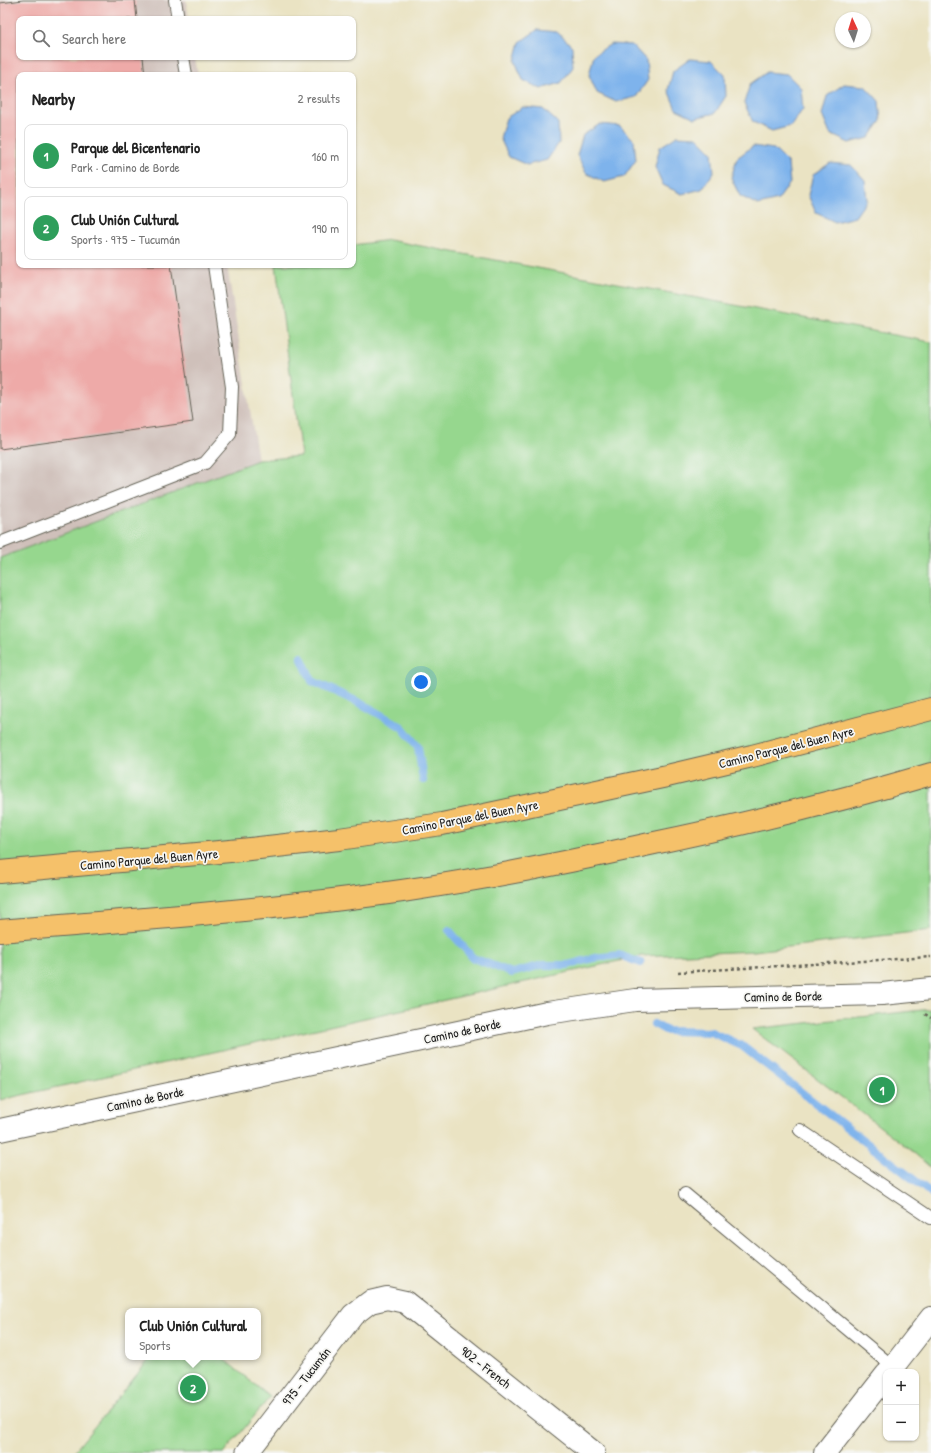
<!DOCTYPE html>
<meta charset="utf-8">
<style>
:root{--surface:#fff;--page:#f6f6f6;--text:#222;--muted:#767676;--line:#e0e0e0;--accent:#2563eb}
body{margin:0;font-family:"Patrick Hand",sans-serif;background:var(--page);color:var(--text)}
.controls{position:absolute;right:12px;bottom:12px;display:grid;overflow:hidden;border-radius:8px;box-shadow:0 1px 3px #0004}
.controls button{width:36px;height:36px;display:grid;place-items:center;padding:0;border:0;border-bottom:1px solid var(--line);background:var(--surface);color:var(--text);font:20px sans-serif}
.compass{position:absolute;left:835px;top:12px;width:36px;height:36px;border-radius:50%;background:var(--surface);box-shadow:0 1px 3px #0004;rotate:356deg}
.you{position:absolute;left:421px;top:682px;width:14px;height:14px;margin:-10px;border:3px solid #fff;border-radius:50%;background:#1a73e8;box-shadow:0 0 0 6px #1a73e833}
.badge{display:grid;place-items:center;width:26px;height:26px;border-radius:50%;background:var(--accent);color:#fff;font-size:13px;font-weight:700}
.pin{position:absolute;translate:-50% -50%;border:2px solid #fff;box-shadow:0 1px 4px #0006}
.popup{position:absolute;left:125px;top:1308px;width:136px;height:52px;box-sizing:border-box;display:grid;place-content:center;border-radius:8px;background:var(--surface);filter:drop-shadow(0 1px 3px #0005);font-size:13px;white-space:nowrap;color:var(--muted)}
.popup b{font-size:15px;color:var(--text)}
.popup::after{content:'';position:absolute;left:50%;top:100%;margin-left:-8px;border:8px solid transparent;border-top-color:var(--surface)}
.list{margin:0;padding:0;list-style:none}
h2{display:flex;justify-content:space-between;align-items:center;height:52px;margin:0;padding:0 16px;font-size:17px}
h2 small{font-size:13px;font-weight:400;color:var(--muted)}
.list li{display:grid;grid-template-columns:26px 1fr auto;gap:12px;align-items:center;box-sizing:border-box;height:64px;margin:0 8px 8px;padding:0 8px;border:1px solid var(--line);border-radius:8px}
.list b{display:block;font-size:15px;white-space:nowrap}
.list p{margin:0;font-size:13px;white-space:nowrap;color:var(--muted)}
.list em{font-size:13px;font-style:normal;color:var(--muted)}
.icon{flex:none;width:22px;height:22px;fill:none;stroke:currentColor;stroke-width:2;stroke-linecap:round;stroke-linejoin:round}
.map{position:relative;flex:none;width:931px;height:1453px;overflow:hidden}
.search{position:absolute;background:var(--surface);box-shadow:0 1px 3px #0004;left:16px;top:16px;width:340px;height:44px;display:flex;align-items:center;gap:10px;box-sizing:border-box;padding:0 14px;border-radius:8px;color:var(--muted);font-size:15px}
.panel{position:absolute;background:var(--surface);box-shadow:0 1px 3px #0004;left:16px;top:72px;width:340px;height:196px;border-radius:8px}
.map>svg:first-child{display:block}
.industrial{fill:#cfc0ba}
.green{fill:#96d78e;stroke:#597a55}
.water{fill:#7eb3ec;stroke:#4d6884}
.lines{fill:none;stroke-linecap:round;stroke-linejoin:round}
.stream{stroke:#7eb3ec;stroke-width:8}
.building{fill:#eeaaa8}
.lane-casing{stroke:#646256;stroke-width:14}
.street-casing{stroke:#646256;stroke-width:24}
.highway-casing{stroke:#646256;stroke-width:24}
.path{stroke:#646256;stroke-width:2.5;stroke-dasharray:3 3;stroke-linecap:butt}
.lane{stroke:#fff;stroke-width:12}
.street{stroke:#fff;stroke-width:22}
.highway{stroke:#f5c16b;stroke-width:22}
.labels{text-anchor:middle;stroke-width:3.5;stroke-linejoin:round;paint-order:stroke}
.street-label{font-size:13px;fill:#1c1c1c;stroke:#f6f6f2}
</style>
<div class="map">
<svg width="931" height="1453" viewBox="0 0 931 1453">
<rect width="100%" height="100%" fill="#f6f6f2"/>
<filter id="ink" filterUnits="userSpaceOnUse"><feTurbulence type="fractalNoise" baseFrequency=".025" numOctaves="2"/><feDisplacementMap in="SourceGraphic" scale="8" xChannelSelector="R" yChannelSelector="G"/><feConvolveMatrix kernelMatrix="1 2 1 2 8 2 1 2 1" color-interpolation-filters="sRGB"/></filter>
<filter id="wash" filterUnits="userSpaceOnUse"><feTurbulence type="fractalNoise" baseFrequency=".012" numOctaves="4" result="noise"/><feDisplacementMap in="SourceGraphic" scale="16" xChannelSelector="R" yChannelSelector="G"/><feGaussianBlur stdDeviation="0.9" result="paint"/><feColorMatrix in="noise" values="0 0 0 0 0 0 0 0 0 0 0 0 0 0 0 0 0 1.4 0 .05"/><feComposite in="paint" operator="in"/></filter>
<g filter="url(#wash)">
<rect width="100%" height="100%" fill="#eae3c3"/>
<path class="industrial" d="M0,0H186L189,19H19V57H195L198,75H19V265H227L258,460L0,558Z"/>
<g class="green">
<path d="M389,240L931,342V930L754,951L641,956L0,1100V558L258,460L301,456L276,265H353V245Z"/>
<path d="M931,1009V1168L912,1151L752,1029Z"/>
<path d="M151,1357H221L270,1397L224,1453H73Z"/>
</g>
<g class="water">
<path d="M537,30L557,32L572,46L573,67L561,83L541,89L523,80L515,61L520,42Z"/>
<path d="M611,44L632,45L646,60L648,80L636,97L616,102L597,93L589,75L594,55Z"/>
<path d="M690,59L711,61L725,75L726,96L715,113L695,118L676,109L668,90L673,71Z"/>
<path d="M767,72L787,74L801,88L803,109L791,126L772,131L753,122L744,103L750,84Z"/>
<path d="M844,84L865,86L879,101L881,121L869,138L849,143L830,134L822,115L827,96Z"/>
<path d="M523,107L543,109L558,123L559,143L547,160L527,165L509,157L500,138L506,118Z"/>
<path d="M600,124L620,126L634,140L636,160L624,177L604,182L586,173L577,155L583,135Z"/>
<path d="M677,136L697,137L712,152L714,172L702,189L682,194L663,185L655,167L660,147Z"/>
<path d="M753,146L774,149L788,163L790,183L778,200L758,205L740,196L731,178L737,158Z"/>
<path d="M830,163L851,165L865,180L867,200L855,217L835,222L816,213L808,195L813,175Z"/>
</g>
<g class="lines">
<g class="stream">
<path d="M301,657L312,681L360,703L402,727L418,747L423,780"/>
<path d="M449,930L473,958L512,973L542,965H568L594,958L619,955L641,963"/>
<path d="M654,1024L667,1031L711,1032L742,1046L931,1193"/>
</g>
</g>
<g id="blocks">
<path class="building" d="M23,0H135L137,19H19V57H143L145,75H19V265H171L193,422L0,449V3Z"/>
</g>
</g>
<g filter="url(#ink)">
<use href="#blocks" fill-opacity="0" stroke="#646256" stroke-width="1"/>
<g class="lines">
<defs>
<g id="lane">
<path d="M175,0L178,19"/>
<path d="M183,57L186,75"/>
<path d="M0,543L205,463L230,434L232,387L214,265"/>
<path d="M800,1130L931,1218"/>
<path d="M685,1194L893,1367"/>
</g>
<g id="street">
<path d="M0,1130L547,1013L635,1000L882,994L931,989"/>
<path d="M889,1372L931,1318"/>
<path d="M247,1453L353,1315L370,1302L387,1298L405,1302L594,1453"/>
<path d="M825,1453L886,1375"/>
</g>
<g id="highway">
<path d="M0,872L241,850L339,839L442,824L667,776L752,756L931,709"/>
<path d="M0,931C134,920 269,910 402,891C484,879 564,863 645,845C741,825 837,802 931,774"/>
</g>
</defs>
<use href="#lane" class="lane-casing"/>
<use href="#street" class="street-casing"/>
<use href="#highway" class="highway-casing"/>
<g class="path">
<path d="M678,972L931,957"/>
<path d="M925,1014L931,1018"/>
</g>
<use href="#lane" class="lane"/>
<use href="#street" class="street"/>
<use href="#highway" class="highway"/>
</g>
</g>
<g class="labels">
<g class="street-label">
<text transform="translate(786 747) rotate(-14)" y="5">Camino Parque del Buen Ayre</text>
<text transform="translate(470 817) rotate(-11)" y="5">Camino Parque del Buen Ayre</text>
<text transform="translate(149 859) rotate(-5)" y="5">Camino Parque del Buen Ayre</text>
<text transform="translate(783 996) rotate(-1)" y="5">Camino de Borde</text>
<text transform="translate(462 1031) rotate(-12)" y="5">Camino de Borde</text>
<text transform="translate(145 1099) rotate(-12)" y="5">Camino de Borde</text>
<text transform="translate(486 1367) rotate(38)" y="5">902 - French</text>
<text transform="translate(306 1376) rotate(-52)" y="5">975 - Tucumán</text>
</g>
</g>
</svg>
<div class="controls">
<button>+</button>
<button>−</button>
</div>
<svg class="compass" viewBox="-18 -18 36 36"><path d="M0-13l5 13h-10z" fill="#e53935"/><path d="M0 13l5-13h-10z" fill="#767676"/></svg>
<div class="you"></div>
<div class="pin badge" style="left:882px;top:1090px;background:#2e9e5b">1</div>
<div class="pin badge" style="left:193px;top:1388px;background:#2e9e5b">2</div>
<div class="popup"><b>Club Unión Cultural</b>Sports</div>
<div class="search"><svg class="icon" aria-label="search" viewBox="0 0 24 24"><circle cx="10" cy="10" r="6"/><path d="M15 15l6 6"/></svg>Search here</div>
<section class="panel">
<h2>Nearby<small>2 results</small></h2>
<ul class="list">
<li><span class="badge" style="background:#2e9e5b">1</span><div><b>Parque del Bicentenario</b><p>Park · Camino de Borde</p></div><em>160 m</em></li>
<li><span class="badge" style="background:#2e9e5b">2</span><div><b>Club Unión Cultural</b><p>Sports · 975 - Tucumán</p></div><em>190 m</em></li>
</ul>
</section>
</div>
